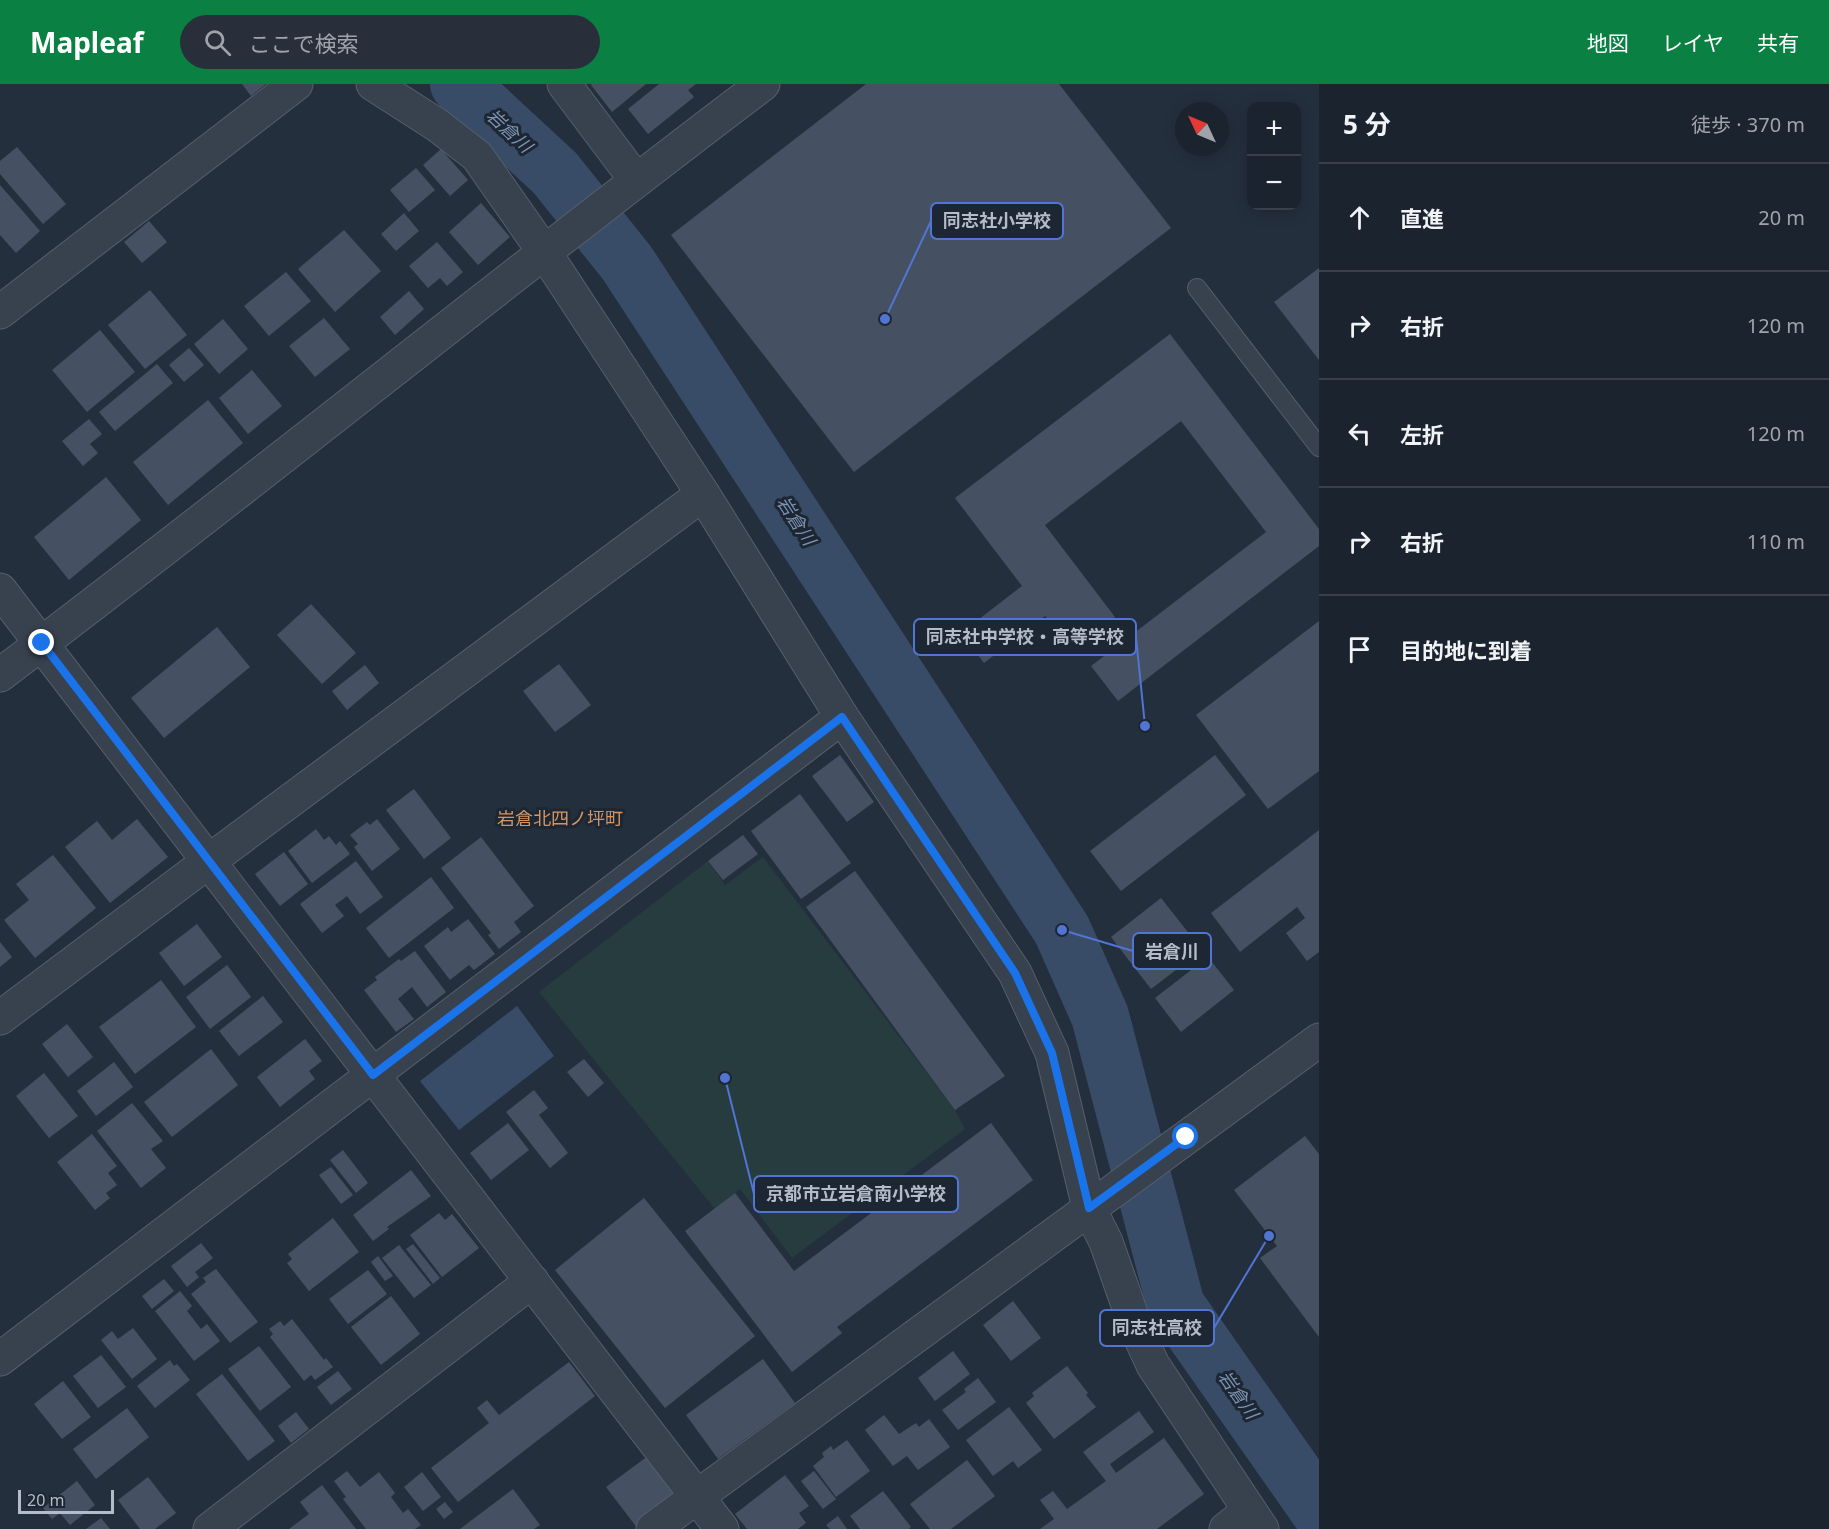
<!DOCTYPE html>
<html lang="ja">
<meta charset="utf-8">
<style>
:root{--surface:#1b232e;--page:#282f3a;--text:#f1f3f6;--muted:#a0a4aa;--line:#39404a;--accent:#0b8043}
body{margin:0;font-family:"Noto Sans","Noto Sans JP",sans-serif;background:var(--page);color:var(--text)}
.controls{position:absolute;right:18px;top:18px;display:grid;overflow:hidden;border-radius:12px;box-shadow:0 3px 15px #0003}
.controls button{width:54px;height:54px;display:grid;place-items:center;padding:0;border:0;border-bottom:2px solid var(--line);background:var(--surface);color:var(--text);font:30px sans-serif}
.compass{position:absolute;left:1175px;top:18px;width:54px;height:54px;border-radius:50%;background:var(--surface);box-shadow:0 3px 15px #0003;rotate:314deg}
.scale{position:absolute;left:18px;bottom:15px;width:96px;box-sizing:border-box;padding-left:6px;border:3px solid #b4bcc9;border-top:0;font-size:16px;line-height:21px;white-space:nowrap;color:#b4bcc9;-webkit-text-stroke:4px #1d2633;paint-order:stroke}
.stop{position:absolute;width:18px;height:18px;margin:-14px;border:4px solid #1a73e8;border-radius:50%;background:#fff}
.stop.end{background:#1a73e8;border-color:#fff;box-shadow:0 2px 6px #0008}
.list{margin:0;padding:0;list-style:none}
h2{display:flex;justify-content:space-between;align-items:center;height:78px;margin:0;padding:0 24px;font-size:26px}
h2 small{font-size:20px;font-weight:400;color:var(--muted)}
.list li{display:grid;grid-template-columns:39px 1fr auto;gap:18px;align-items:center;box-sizing:border-box;height:108px;padding:0 24px;border-top:2px solid var(--line)}
.list b{display:block;font-size:22px;white-space:nowrap}
.list em{font-size:20px;font-style:normal;color:var(--muted)}
.icon{flex:none;width:33px;height:33px;fill:none;stroke:currentColor;stroke-width:2;stroke-linecap:round;stroke-linejoin:round}
.map{position:relative;flex:none;width:1319px;height:1445px;overflow:hidden}
header{display:flex;align-items:center;gap:36px;box-sizing:border-box;height:84px;padding:0 30px;background:var(--accent);color:#fff}
header strong{font-size:28px}
nav{display:flex;gap:33px;margin-inline-start:auto;font-size:21px}
.search{width:420px;height:54px;background:var(--page);display:flex;align-items:center;gap:15px;box-sizing:border-box;padding:0 21px;border-radius:33px;color:var(--muted);font-size:22px}
main{display:flex}
aside{flex:1;background:var(--surface)}
.map>svg:first-child{display:block}
.green{fill:#263c3f}
.water{fill:#394c67}
.lines{fill:none;stroke-linecap:round;stroke-linejoin:round}
.river{stroke:#394c67;stroke-width:58}
.building{fill:#455162}
.service-casing{stroke:#565f6c;stroke-width:20}
.minor-casing{stroke:#565f6c;stroke-width:35}
.tertiary-casing{stroke:#565f6c;stroke-width:35}
.service{stroke:#38414e;stroke-width:18}
.minor{stroke:#38414e;stroke-width:33}
.tertiary{stroke:#38414e;stroke-width:33}
.route{stroke:#1a73e8;stroke-width:8}
.labels{text-anchor:middle;stroke-width:6;stroke-linejoin:round;paint-order:stroke}
.water-label{font-size:18px;font-style:italic;fill:#7c92b1;stroke:#1d2633}
.neighbourhood-label{font-size:18px;fill:#d59563;stroke:#1d2633}
.leader{fill:none;stroke:#5274d3;stroke-width:2}
.callout-dot{fill:#5274d3;stroke:#1d2633;stroke-width:2}
.callout{fill:#1d2633;stroke:#5274d3;stroke-width:2}
.callout-label{font-size:18px;text-anchor:middle;font-weight:bold;fill:#b4bcc9}
</style>
<header>
<strong>Mapleaf</strong>
<div class="search"><svg class="icon" aria-label="search" viewBox="0 0 24 24"><circle cx="10" cy="10" r="6"/><path d="M15 15l6 6"/></svg>ここで検索</div>
<nav><a>地図</a><a>レイヤ</a><a>共有</a></nav>
</header>
<main>
<div class="map">
<svg width="1319" height="1445" viewBox="0 0 1319 1445">
<rect width="100%" height="100%" fill="#242f3e"/>
<path class="green" d="M763,773L955,1026L965,1045L792,1174L740,1105L715,1125L539,908L708,777L725,801Z"/>
<path class="water" d="M517,922L554,972L459,1046L420,997Z"/>
<g class="lines">
<path class="river" d="M459,0L555,89L627,179L1062,846L1100,932L1176,1222L1319,1426"/>
</g>
<g class="building">
<path d="M242,0H266L251,12Z"/>
<path d="M592,0H646L612,28L591,1Z"/>
<path d="M659,0H696L688,6L694,13L648,50L628,25Z"/>
<path d="M866,0H1059L1171,144L854,388L671,151Z"/>
<path d="M17,63L66,120L43,140L0,90V77Z"/>
<path d="M441,65L468,96L450,112L423,81Z"/>
<path d="M416,84L435,106L409,128L390,106Z"/>
<path d="M0,101L40,147L16,169L0,151Z"/>
<path d="M481,119L510,153L478,181L449,148Z"/>
<path d="M404,129L419,147L396,167L381,150Z"/>
<path d="M149,137L167,158L142,179L124,158Z"/>
<path d="M344,146L381,187L335,228L298,185Z"/>
<path d="M437,158L463,188L447,202L440,194L428,204L409,182Z"/>
<path d="M1319,184V276L1274,218Z"/>
<path d="M286,188L311,217L269,252L244,222Z"/>
<path d="M150,206L187,251L145,285L108,241Z"/>
<path d="M409,207L424,225L395,251L380,233Z"/>
<path d="M324,234L350,265L315,293L289,262Z"/>
<path d="M223,235L248,265L219,290L194,260Z"/>
<path d="M100,246L135,288L87,328L52,286Z"/>
<path d="M1170,250L1319,445V462L1118,617L1091,582L1266,448L1181,337L1045,441L1115,533L1072,567L1045,532L984,579L961,549L1022,502L955,414Z"/>
<path d="M189,264L204,281L184,298L169,281Z"/>
<path d="M157,280L173,299L115,347L99,328Z"/>
<path d="M252,286L282,322L248,350L219,314Z"/>
<path d="M208,316L243,359L168,421L133,378Z"/>
<path d="M89,335L102,350L90,360L98,369L83,382L62,357Z"/>
<path d="M106,393L141,436L69,496L34,453Z"/>
<path d="M311,520L356,569L322,600L277,551Z"/>
<path d="M1319,537V687L1268,725L1196,631Z"/>
<path d="M217,543L250,583L164,654L131,614Z"/>
<path d="M559,580L591,621L555,648L523,607Z"/>
<path d="M365,581L379,599L347,626L332,607Z"/>
<path d="M840,671L874,718L847,738L812,692Z"/>
<path d="M1215,671L1246,711L1121,807L1090,767Z"/>
<path d="M414,705L451,754L424,775L386,726Z"/>
<path d="M800,710L851,779L801,815L751,747Z"/>
<path d="M137,735L168,773L110,819L65,763L97,737L112,756Z"/>
<path d="M377,735L400,765L372,787L354,763L358,760L350,751L367,738L370,741Z"/>
<path d="M316,745L324,756L329,752L336,761L340,757L350,770L312,799L288,767Z"/>
<path d="M1319,746V868L1307,877L1286,849L1305,834L1297,823L1240,868L1211,829Z"/>
<path d="M743,751L758,770L723,796L708,777Z"/>
<path d="M481,753L534,822L514,838L521,848L499,865L488,851L491,849L441,784Z"/>
<path d="M284,768L308,800L280,822L255,790Z"/>
<path d="M53,771L96,824L35,874L4,836L29,816L16,800Z"/>
<path d="M356,777L383,813L360,830L347,812L335,821L344,832L322,849L300,820Z"/>
<path d="M855,787L1005,992L955,1026L806,823Z"/>
<path d="M431,793L454,824L389,874L366,844Z"/>
<path d="M1161,814L1202,866L1151,905L1111,853Z"/>
<path d="M468,835L495,870L474,886L469,881L450,896L424,862L448,843L451,848Z"/>
<path d="M197,840L222,873L184,902L159,869Z"/>
<path d="M0,858L12,873L0,883Z"/>
<path d="M415,867L446,908L427,923L412,903L398,915L414,935L396,948L364,906L377,896L375,893L399,875L401,877Z"/>
<path d="M1208,873L1234,906L1181,948L1155,914Z"/>
<path d="M227,881L251,913L210,945L186,913Z"/>
<path d="M161,896L196,943L135,990L99,943Z"/>
<path d="M263,912L283,938L239,972L219,947Z"/>
<path d="M67,940L93,973L68,993L42,960Z"/>
<path d="M305,955L322,977L309,987L315,995L280,1023L257,993Z"/>
<path d="M211,965L238,1001L172,1053L144,1018Z"/>
<path d="M584,975L604,999L588,1013L567,988Z"/>
<path d="M114,978L133,1003L96,1032L77,1007Z"/>
<path d="M44,989L78,1032L49,1054L16,1012Z"/>
<path d="M534,1006L548,1024L539,1031L568,1069L550,1084L506,1028Z"/>
<path d="M132,1019L163,1057L151,1065L166,1084L141,1104L97,1047Z"/>
<path d="M508,1039L529,1066L491,1096L470,1069Z"/>
<path d="M991,1039L1033,1096L837,1243L842,1249L792,1288L685,1147L735,1109L794,1187Z"/>
<path d="M92,1050L117,1082L108,1089L117,1101L106,1109L110,1114L95,1126L57,1078Z"/>
<path d="M1305,1052L1319,1070V1253L1260,1174L1277,1162L1234,1106Z"/>
<path d="M343,1066L368,1099L356,1109L330,1076Z"/>
<path d="M331,1083L353,1111L341,1120L319,1091Z"/>
<path d="M411,1086L431,1112L387,1143L389,1145L373,1157L353,1131Z"/>
<path d="M644,1114L755,1252L665,1324L555,1186Z"/>
<path d="M439,1129L445,1136L452,1130L479,1164L442,1193L410,1151Z"/>
<path d="M333,1134L359,1168L309,1207L287,1179L292,1175L288,1170Z"/>
<path d="M201,1159L213,1174L195,1188L199,1193L187,1203L171,1182Z"/>
<path d="M413,1160L440,1194L433,1200L406,1165Z"/>
<path d="M399,1161L431,1201L414,1214L382,1174Z"/>
<path d="M378,1172L393,1192L385,1197L371,1178Z"/>
<path d="M216,1185L258,1238L230,1259L191,1210L206,1198L203,1194Z"/>
<path d="M368,1186L387,1210L348,1240L329,1215Z"/>
<path d="M164,1195L174,1207L152,1225L142,1212Z"/>
<path d="M180,1207L192,1222L187,1227L201,1245L207,1240L220,1257L194,1277L155,1227Z"/>
<path d="M391,1212L420,1250L381,1281L351,1243Z"/>
<path d="M1013,1217L1041,1254L1011,1277L983,1241Z"/>
<path d="M292,1235L324,1276L326,1274L333,1283L315,1296L311,1291L304,1297L270,1253L273,1250L269,1245L280,1237L284,1242Z"/>
<path d="M133,1244L157,1275L132,1295L101,1256L112,1247L118,1255Z"/>
<path d="M259,1262L291,1303L260,1327L228,1285Z"/>
<path d="M953,1267L970,1290L935,1317L918,1294Z"/>
<path d="M101,1271L126,1303L98,1324L73,1292Z"/>
<path d="M763,1275L795,1319L718,1375L686,1331Z"/>
<path d="M170,1276L174,1282L177,1280L190,1296L155,1324L137,1302Z"/>
<path d="M569,1278L595,1312L458,1418L431,1384L489,1339L477,1324L487,1316L499,1331Z"/>
<path d="M1067,1282L1088,1309L1086,1311L1096,1323L1054,1355L1026,1319L1034,1312L1032,1309Z"/>
<path d="M338,1287L352,1305L331,1321L317,1303Z"/>
<path d="M222,1290L275,1357L248,1377L196,1310Z"/>
<path d="M978,1294L996,1318L958,1346L942,1326L966,1308L964,1305Z"/>
<path d="M63,1297L91,1333L62,1355L34,1320Z"/>
<path d="M1009,1323L1042,1366L1018,1384L1013,1377L993,1392L966,1356Z"/>
<path d="M127,1324L149,1353L96,1395L73,1365Z"/>
<path d="M1139,1327L1154,1348L1110,1380L1116,1389L1164,1354L1204,1410L1157,1445H1040L1054,1435L1040,1416L1053,1407L1067,1425L1106,1397L1083,1368Z"/>
<path d="M296,1328L309,1345L291,1359L278,1342Z"/>
<path d="M884,1331L899,1350L916,1339L919,1343L929,1335L950,1363L918,1386L907,1372L893,1382L865,1346Z"/>
<path d="M847,1356L870,1387L836,1413L813,1382L824,1373L822,1369L831,1362L833,1366Z"/>
<path d="M652,1369L678,1415L638,1445L606,1403Z"/>
<path d="M967,1376L995,1412L951,1445H930L910,1420Z"/>
<path d="M347,1387L360,1403L379,1388L395,1409L391,1413L403,1429L408,1425L421,1441L415,1445H366L343,1415L346,1413L334,1397Z"/>
<path d="M814,1387L836,1415L823,1425L801,1397Z"/>
<path d="M422,1388L441,1413L423,1427L404,1403Z"/>
<path d="M785,1391L809,1422L799,1429L806,1439L798,1445H747L735,1430Z"/>
<path d="M148,1393L176,1429L155,1445H140L118,1416Z"/>
<path d="M77,1397L95,1421L70,1441L60,1429L52,1435L43,1424Z"/>
<path d="M322,1401L356,1445H289L309,1430L300,1418Z"/>
<path d="M513,1405L540,1441L534,1445H460Z"/>
<path d="M883,1407L911,1443L909,1445H860L850,1432Z"/>
<path d="M445,1418L453,1428L444,1435L436,1425Z"/>
<path d="M838,1432L847,1445H830L826,1441Z"/>
<path d="M101,1434L110,1445H86Z"/>
</g>
<g class="lines">
<defs>
<path id="service" d="M1197,204L1319,363"/>
<g id="minor">
<path d="M373,0L437,41L477,72L545,169L703,410L842,633L1015,889L1052,969L1089,1124L1106,1158L1136,1244L1153,1281L1262,1445"/>
<path d="M564,0L636,96"/>
<path d="M0,228L296,0"/>
<path d="M0,506L722,1445"/>
<path d="M0,934L209,777L703,410"/>
<path d="M0,1275L842,633"/>
<path d="M210,1445L532,1197"/>
<path d="M653,1445L1319,956"/>
<path d="M1226,1445L1249,1427"/>
</g>
<path id="tertiary" d="M0,591C257,397 506,194 763,0"/>
</defs>
<use href="#service" class="service-casing"/>
<use href="#minor" class="minor-casing"/>
<use href="#tertiary" class="tertiary-casing"/>
<use href="#service" class="service"/>
<use href="#minor" class="minor"/>
<use href="#tertiary" class="tertiary"/>
</g>
<g class="lines">
<path class="route" d="M42,559L373,991L842,633L1015,889L1052,969L1089,1124L1186,1053"/>
</g>
<g class="labels">
<g class="water-label">
<text transform="translate(509 47) rotate(43)" y="6">岩倉川</text>
<text transform="translate(796 437) rotate(57)" y="6">岩倉川</text>
<text transform="translate(1238 1311) rotate(55)" y="6">岩倉川</text>
</g>
<g class="neighbourhood-label">
<text x="560" y="741">岩倉北四ノ坪町</text>
</g>
</g>
<path class="leader" d="M885 235L931 137M1145 642L1136 553M1062 846L1133 867M725 994L754 1110M1269 1152L1214 1244"/>
<g class="callout-dot">
<circle cx="885" cy="235" r="6"/>
<circle cx="1145" cy="642" r="6"/>
<circle cx="1062" cy="846" r="6"/>
<circle cx="725" cy="994" r="6"/>
<circle cx="1269" cy="1152" r="6"/>
</g>
<g class="callout">
<rect x="931" y="119" width="132" height="36" rx="6"/>
<rect x="914" y="535" width="222" height="36" rx="6"/>
<rect x="1133" y="849" width="78" height="36" rx="6"/>
<rect x="754" y="1092" width="204" height="36" rx="6"/>
<rect x="1100" y="1226" width="114" height="36" rx="6"/>
</g>
<g class="callout-label">
<text x="997" y="143">同志社小学校</text>
<text x="1025" y="559">同志社中学校・高等学校</text>
<text x="1172" y="874">岩倉川</text>
<text x="856" y="1116">京都市立岩倉南小学校</text>
<text x="1157" y="1250">同志社高校</text>
</g>
</svg>
<div class="controls">
<button>+</button>
<button>−</button>
</div>
<svg class="compass" viewBox="-18 -18 36 36"><path d="M0-13l5 13h-10z" fill="#e53935"/><path d="M0 13l5-13h-10z" fill="#a0a4aa"/></svg>
<div class="scale">20 m</div>
<div class="stop" style="left:1186px;top:1053px"></div>
<div class="stop end" style="left:42px;top:559px"></div>
</div>
<aside>
<h2>5 分<small>徒歩 · 370 m</small></h2>
<ul class="list">
<li><svg class="icon" aria-label="ahead" viewBox="0 0 24 24"><path d="M12 20V5M6 11l6-6 6 6"/></svg><div><b>直進</b></div><em>20 m</em></li>
<li><svg class="icon" aria-label="right" viewBox="0 0 24 24"><path d="M7 20v-9h11M14 6l5 5-5 5"/></svg><div><b>右折</b></div><em>120 m</em></li>
<li><svg class="icon" aria-label="left" viewBox="0 0 24 24"><path d="M17 20v-9H6M10 6l-5 5 5 5"/></svg><div><b>左折</b></div><em>120 m</em></li>
<li><svg class="icon" aria-label="right" viewBox="0 0 24 24"><path d="M7 20v-9h11M14 6l5 5-5 5"/></svg><div><b>右折</b></div><em>110 m</em></li>
<li><svg class="icon" aria-label="arrive" viewBox="0 0 24 24"><path d="M6 21V4h12l-3 4 3 4H6"/></svg><div><b>目的地に到着</b></div></li>
</ul>
</aside>
</main>
